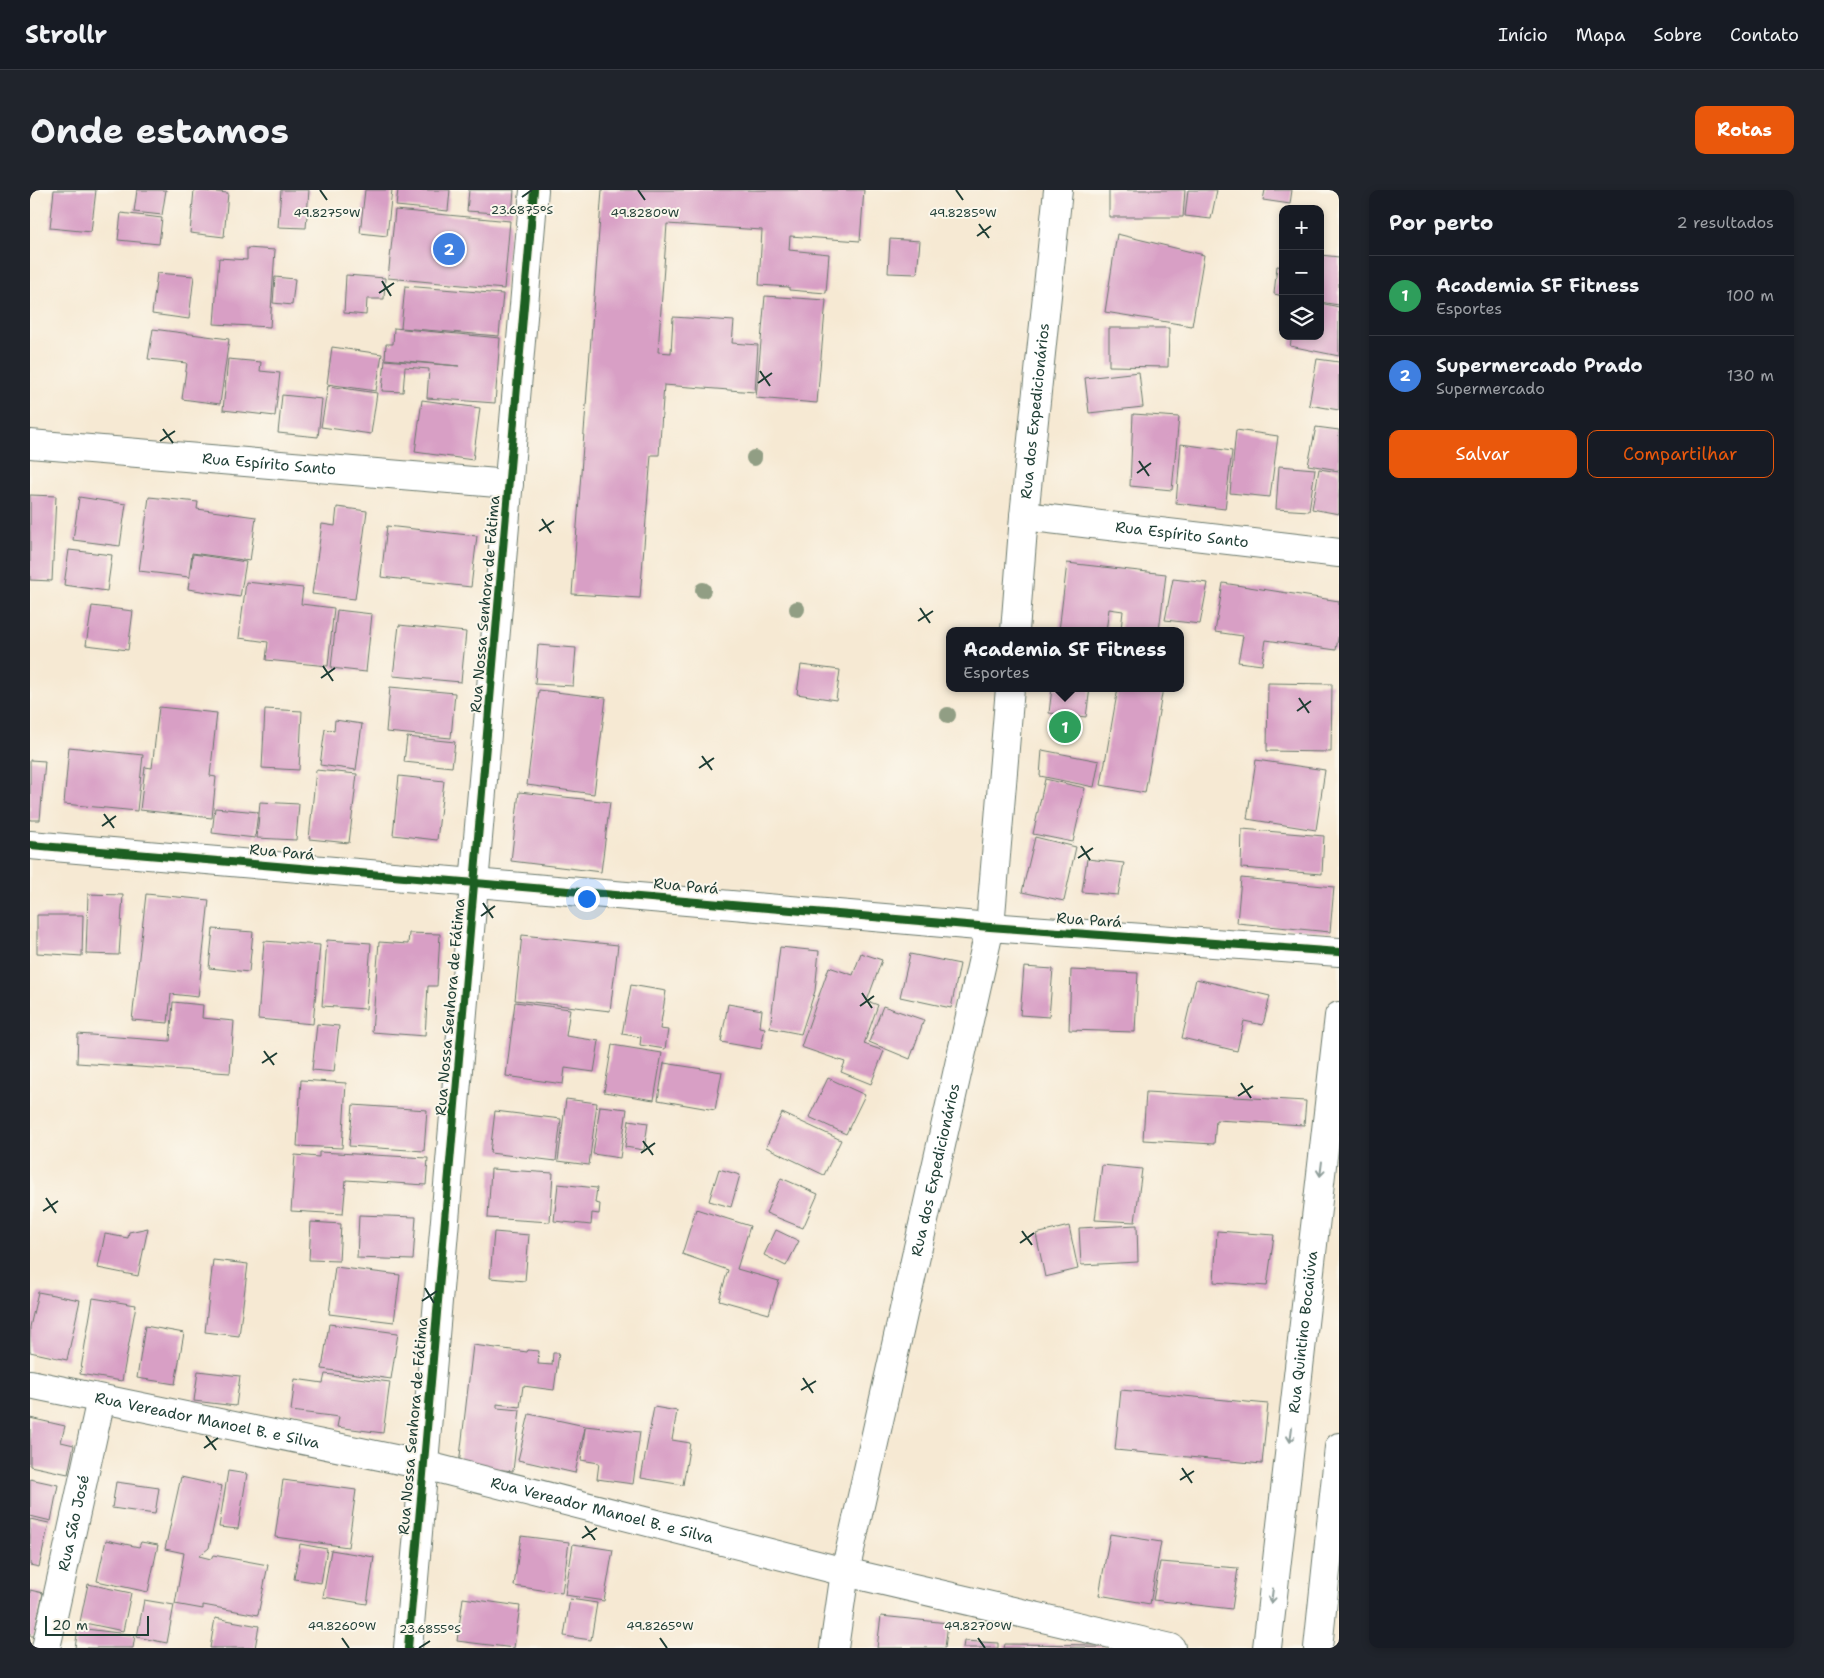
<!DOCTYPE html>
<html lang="pt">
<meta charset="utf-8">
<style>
:root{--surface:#171b24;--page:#20242c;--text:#f1f3f6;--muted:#9ea1a6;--line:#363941;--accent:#ea580c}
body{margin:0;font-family:"Shantell Sans",sans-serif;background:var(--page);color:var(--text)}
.controls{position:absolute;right:15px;top:15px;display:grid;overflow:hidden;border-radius:10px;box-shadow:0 2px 8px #0003}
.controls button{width:45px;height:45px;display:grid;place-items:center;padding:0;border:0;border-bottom:1px solid var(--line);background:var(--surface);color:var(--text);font:25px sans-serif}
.scale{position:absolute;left:15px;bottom:12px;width:104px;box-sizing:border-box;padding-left:5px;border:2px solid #1f3d34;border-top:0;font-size:14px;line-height:18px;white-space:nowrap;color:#1f3d34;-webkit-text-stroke:4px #fbf7ec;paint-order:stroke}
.you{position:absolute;left:556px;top:708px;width:18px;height:18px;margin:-12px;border:4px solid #fff;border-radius:50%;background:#1a73e8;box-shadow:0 0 0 8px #1a73e833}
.badge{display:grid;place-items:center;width:32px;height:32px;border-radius:50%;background:var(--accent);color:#fff;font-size:16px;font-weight:700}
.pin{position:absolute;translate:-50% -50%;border:2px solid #fff;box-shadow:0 1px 5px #0006}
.popup{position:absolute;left:916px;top:437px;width:238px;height:65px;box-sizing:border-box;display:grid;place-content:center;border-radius:10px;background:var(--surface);filter:drop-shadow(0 1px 4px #0005);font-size:16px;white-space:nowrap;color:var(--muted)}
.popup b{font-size:19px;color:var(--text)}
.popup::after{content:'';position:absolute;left:50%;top:100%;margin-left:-10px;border:10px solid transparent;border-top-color:var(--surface)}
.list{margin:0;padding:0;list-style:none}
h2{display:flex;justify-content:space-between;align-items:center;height:65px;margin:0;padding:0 20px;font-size:21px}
h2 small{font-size:16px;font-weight:400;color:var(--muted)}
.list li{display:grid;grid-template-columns:32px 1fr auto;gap:15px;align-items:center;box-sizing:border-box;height:80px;padding:0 20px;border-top:1px solid var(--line)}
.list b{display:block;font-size:19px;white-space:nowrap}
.list p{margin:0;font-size:16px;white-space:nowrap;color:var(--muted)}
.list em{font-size:16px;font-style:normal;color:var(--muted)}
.actions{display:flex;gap:10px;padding:15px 20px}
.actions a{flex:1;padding:11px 0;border:1px solid var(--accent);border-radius:10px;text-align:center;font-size:18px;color:var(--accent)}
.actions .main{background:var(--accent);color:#fff}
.icon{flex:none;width:28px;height:28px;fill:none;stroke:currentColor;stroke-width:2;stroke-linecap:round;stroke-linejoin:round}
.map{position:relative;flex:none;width:1309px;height:1458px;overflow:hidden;border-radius:10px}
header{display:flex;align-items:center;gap:30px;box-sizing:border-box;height:70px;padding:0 25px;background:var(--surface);border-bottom:1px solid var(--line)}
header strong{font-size:24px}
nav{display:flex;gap:28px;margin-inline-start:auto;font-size:18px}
.intro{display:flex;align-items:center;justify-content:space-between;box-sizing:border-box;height:120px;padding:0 30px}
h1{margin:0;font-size:35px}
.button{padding:12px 22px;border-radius:10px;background:var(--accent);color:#fff;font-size:18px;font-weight:700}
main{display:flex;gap:30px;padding:0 30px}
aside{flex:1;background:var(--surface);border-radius:10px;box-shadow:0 2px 8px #0003}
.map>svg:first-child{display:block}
.building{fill:#d89fc5}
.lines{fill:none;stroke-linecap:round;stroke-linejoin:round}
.minor-casing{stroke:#6a796c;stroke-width:30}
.minor{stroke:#fff;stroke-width:28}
.cycleway-casing{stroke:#fbf7ec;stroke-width:11}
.cycleway{stroke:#1b5e20;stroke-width:8}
.tree{fill:#919e84}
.oneway{stroke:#8f9e9a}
.ticks{fill:none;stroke:#1f3d34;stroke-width:2}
.labels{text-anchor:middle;stroke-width:4;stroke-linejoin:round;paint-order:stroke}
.street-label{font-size:15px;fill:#1f3d34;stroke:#fbf7ec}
.ticks-label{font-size:12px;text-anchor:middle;fill:#1f3d34;stroke:#fbf7ec;stroke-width:4;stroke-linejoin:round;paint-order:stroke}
</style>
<header>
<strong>Strollr</strong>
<nav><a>Início</a><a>Mapa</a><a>Sobre</a><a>Contato</a></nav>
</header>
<div class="intro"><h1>Onde estamos</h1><a class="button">Rotas</a></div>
<main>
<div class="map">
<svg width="1309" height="1458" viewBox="0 0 1309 1458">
<rect width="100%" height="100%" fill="#fbf7ec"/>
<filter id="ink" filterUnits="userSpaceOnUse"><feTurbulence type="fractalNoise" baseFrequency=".02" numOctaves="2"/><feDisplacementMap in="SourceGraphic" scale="10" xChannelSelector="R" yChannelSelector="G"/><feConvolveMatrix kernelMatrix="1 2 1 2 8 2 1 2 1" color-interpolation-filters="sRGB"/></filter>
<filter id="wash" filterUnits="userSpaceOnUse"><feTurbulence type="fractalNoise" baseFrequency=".0096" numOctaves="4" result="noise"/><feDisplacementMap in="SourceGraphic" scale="20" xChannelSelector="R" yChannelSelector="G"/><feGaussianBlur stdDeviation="1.12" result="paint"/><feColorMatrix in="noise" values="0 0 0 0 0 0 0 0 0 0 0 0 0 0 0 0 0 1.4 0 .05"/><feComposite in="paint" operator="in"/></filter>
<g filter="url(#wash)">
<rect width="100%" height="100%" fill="#f6e9d3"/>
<g id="blocks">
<g class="building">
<path d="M24,0H66L61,42L20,38Z"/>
<path d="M107,0H136L132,25L104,22Z"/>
<path d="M164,0L198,3L194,47L160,43Z"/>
<path d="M251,0H279L276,38L248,37Z"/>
<path d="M335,0H362L357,46L330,43Z"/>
<path d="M368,0H420L418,21L366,16Z"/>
<path d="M439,0H484L482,24L437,21Z"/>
<path d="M572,0H834L830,51L760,46L759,60L799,64L796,103L759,100V97L729,95L732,40L637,34L628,162L641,163L643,127L704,131L702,153L728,155L725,202L634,195L629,265H621L610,408L542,404Z"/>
<path d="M1079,0H1155L1153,27H1079Z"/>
<path d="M1158,0H1187L1181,29L1155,26Z"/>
<path d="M1235,0H1262L1260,14L1233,10Z"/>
<path d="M365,20L480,31L474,99L358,88Z"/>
<path d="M91,23L132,28L129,54L88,50Z"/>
<path d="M1087,44L1174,65L1162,136L1075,122Z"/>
<path d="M860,49L890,51L887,84L858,83Z"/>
<path d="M217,58L245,60L240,137L184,134L189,68L217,70Z"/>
<path d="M1290,65L1309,67V115L1290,112Z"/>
<path d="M1247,76L1253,77V106L1244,104Z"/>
<path d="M127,83L164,86L159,129L122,124Z"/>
<path d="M316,85L355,88L354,109H337L336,125L314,123Z"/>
<path d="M245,87L265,89L262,115L243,113Z"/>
<path d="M375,96L473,104L469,146L371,138Z"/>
<path d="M735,106L796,110L787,213L726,208Z"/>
<path d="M1290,113L1309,117V166L1260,156L1262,146H1290Z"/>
<path d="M364,138L470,148L465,213L397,208L399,179L375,177L373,202L352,201L355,170L429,176L355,169L356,154H363Z"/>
<path d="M1079,138H1139L1138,177L1079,176Z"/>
<path d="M123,139L199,149L190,214L152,209L157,173L118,169Z"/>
<path d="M302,157L352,164L346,201L297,194Z"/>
<path d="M198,169L231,172L230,181L250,183L245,226L193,220Z"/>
<path d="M1287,169L1309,172V220L1279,215Z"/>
<path d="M1109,182L1113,217L1059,223L1055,188Z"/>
<path d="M298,196L347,203L341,244L291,237Z"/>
<path d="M252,205L292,209L288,247L248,243Z"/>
<path d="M392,210L450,218L443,270L385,262Z"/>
<path d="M1103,224L1149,227L1142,300L1100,296Z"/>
<path d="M1286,237L1309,240V280L1278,275Z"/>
<path d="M1206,240L1248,246L1240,307L1200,303Z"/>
<path d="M1151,254L1202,261L1195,319L1146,313Z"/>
<path d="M1249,276L1285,279L1279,321L1246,319Z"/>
<path d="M1289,279L1309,282V324L1282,319Z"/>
<path d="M0,305L26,306L22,391L0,390Z"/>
<path d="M49,307L96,314L90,356L43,350Z"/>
<path d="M119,307L168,312L167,319L226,327L220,371L162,363L159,387L109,381Z"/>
<path d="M307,317L337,321L325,409L282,404L292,334L305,336Z"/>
<path d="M357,336L447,346L441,397L351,387Z"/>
<path d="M39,360L82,365L77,401L34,395Z"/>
<path d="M163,364L216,372L210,407L158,399Z"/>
<path d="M1037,373L1136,384L1129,441L1091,439L1093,421L1079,419L1076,441H1029Z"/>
<path d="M1143,389L1178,393L1170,434L1135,430Z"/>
<path d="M216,392L273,398L271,414L304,418L298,476L236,470L238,452L209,448Z"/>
<path d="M1193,393L1309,411V443L1306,460L1236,450L1232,475L1208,472L1213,446L1185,442Z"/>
<path d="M62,416L103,421L98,460L56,455Z"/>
<path d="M307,420L342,424L336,482L301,478Z"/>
<path d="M369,435L436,442L431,492L363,486Z"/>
<path d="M508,455L546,458L543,496L505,494Z"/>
<path d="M771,475L810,480L806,510L767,504Z"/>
<path d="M1238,493L1302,494L1301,562L1237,561Z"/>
<path d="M360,497L425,503L421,548L356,542Z"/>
<path d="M1022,498H1060L1056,527L1019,523Z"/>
<path d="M1088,498H1133L1115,603L1071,595Z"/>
<path d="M509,500L576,508L564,604L497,595Z"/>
<path d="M129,517L187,523L180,586L186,587L182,628L110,620L115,577L122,578Z"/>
<path d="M235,519L272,521L269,580L232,578Z"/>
<path d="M305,530L332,534L326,580L290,575L295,539L304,541Z"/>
<path d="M377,547L425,552L422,577L374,572Z"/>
<path d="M39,557L113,565L107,621L34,614Z"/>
<path d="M1012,560L1069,571L1064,597L1010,586Z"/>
<path d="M0,570L15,571L10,630H0Z"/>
<path d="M1226,570L1295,580L1286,640L1217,629Z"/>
<path d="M286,580L327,584L319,653L279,649Z"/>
<path d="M369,586L414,591L407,650L363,645Z"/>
<path d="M1015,589L1055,598L1043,652L1003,644Z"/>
<path d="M489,602L580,612L571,682L481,671Z"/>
<path d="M230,612L269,614L266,650L227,648Z"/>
<path d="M185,618L228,622L225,648L182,643Z"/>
<path d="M1212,639L1294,646L1292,684L1211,678Z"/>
<path d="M1005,647L1046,657L1034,711L992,702Z"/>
<path d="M1057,669L1094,673L1088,705L1052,702Z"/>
<path d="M1211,688L1304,697L1300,742L1207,733Z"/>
<path d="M58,704L93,705L89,765L56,764Z"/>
<path d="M116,704L179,710L168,807L141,804L138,833L102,830Z"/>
<path d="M7,725H53L52,766L7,763Z"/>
<path d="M183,739L223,742L219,782L179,778Z"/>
<path d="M379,743L410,744L407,796H398L395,846L342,842L349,752L378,754Z"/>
<path d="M492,745L588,755L580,821L485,810Z"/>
<path d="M297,750L341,753L336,819L292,816Z"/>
<path d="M234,751L290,755L283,834L228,829Z"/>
<path d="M750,757L789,761L785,801L771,844L740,838Z"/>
<path d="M831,763L852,770L837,811L848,815L834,854L854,861L841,894L811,882L815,872L771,857L799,777L823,785Z"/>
<path d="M880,764L930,774L921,818L870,807Z"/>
<path d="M994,777L1023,779L1019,827L990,825Z"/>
<path d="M1041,780L1108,783L1105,842L1039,840Z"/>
<path d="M1166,789L1240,806L1233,835L1214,831L1207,861L1152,848Z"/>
<path d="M601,795L636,801L630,839L638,840L635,859L610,855L611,847L592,844Z"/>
<path d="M143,812L173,815L172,828L204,831L200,883L47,873L48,844L140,851Z"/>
<path d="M485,812L540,819L536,846L569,851L564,882L535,878L533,894L476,886Z"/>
<path d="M698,814L732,820L730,837L735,838L731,859L691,852Z"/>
<path d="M853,816L894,830L880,869L839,852Z"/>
<path d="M287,834L309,836L304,882L282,880Z"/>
<path d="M582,855L632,863L624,910L574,902Z"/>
<path d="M634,873L692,882L685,920L628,910Z"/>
<path d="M798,888L835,905L816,944L779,927Z"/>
<path d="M271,890L316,893L312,958L267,956Z"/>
<path d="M1116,902L1276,911L1274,935L1186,930L1184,954L1113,950Z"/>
<path d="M536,909L567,913L559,975L528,971Z"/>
<path d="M323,915L397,920L394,961L319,956Z"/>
<path d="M570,916L597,919L590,968L563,964Z"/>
<path d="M465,921L531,929L526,971L460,963Z"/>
<path d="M752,923L811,950L794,985L736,957Z"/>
<path d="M599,930L618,933L614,960L595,957Z"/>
<path d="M289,962L398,968L396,995L316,990L313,1024L261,1021L265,965L289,967Z"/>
<path d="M1072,975L1112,979L1105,1032L1065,1030Z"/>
<path d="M461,979L523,983L520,1032L458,1028Z"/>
<path d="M689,979L710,985L701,1017L679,1011Z"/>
<path d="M751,988L788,1004L773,1038L736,1023Z"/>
<path d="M528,994L567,998L565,1013L570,1014L569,1024L562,1023L561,1035L524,1031Z"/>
<path d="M666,1019L720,1036L707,1079L749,1091L739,1124L689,1110L698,1080L652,1064Z"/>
<path d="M329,1025L386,1027L383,1070L327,1068Z"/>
<path d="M281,1032L311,1034L309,1071L279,1070Z"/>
<path d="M1107,1035L1108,1072L1051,1075L1049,1038Z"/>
<path d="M1039,1036L1048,1079L1015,1087L1006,1044Z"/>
<path d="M118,1038L108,1086L68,1078L75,1044L98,1048L99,1042Z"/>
<path d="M746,1040L769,1051L756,1076L734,1065Z"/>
<path d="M1187,1041L1244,1045L1237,1096L1184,1092Z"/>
<path d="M464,1042L499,1045L495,1091L460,1088Z"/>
<path d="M183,1070L218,1074L209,1146L175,1142Z"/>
<path d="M305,1077L370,1085L364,1132L299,1124Z"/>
<path d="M8,1102L50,1110L37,1170L0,1162V1137Z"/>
<path d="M63,1108L106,1115L92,1191L50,1184Z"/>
<path d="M299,1134L368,1143L361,1189L292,1179Z"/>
<path d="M115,1136L154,1143L145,1194L107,1188Z"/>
<path d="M443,1155L497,1162L498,1160L509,1161L508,1174L522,1175L523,1163H529L524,1200L493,1196L490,1217L467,1214V1218L490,1220L483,1281L429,1275Z"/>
<path d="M168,1181L210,1186L206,1216L164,1211Z"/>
<path d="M295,1184L360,1192L353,1243L307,1237L309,1227L261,1221L265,1189L293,1193Z"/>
<path d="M1091,1200L1238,1214L1232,1274L1085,1260Z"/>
<path d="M624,1217L647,1221L642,1250L660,1253L653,1295L611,1288Z"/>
<path d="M499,1224L555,1236L610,1242L603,1294L567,1289L569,1273L551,1270L555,1238L545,1283L488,1270Z"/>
<path d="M0,1228L35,1236L31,1252L44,1255L38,1284L0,1276Z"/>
<path d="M198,1281L217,1284L208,1339L189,1337Z"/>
<path d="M151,1287L192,1296L179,1358L169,1366L181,1369L183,1365L238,1375L228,1425L173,1415V1419L145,1414L154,1363L135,1359Z"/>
<path d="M0,1289L28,1295L21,1331L0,1326Z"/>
<path d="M253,1290L326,1300L318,1357L245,1347Z"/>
<path d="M86,1292L129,1298L125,1324L82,1318Z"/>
<path d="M0,1329L19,1333L9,1377L0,1375Z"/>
<path d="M1080,1344L1131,1352L1120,1414L1069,1405Z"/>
<path d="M491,1346L539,1352L532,1403L484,1396Z"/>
<path d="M76,1350L109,1357L111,1352L128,1355L118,1402L67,1391Z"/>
<path d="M270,1354L297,1359L291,1393L264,1389Z"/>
<path d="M543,1354L583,1360L574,1411L535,1405Z"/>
<path d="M301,1360L344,1367L337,1414L293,1407Z"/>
<path d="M1130,1372L1208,1378L1202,1419L1123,1410Z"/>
<path d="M58,1394L101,1403L93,1441L50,1432Z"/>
<path d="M0,1400L13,1403L4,1446H0Z"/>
<path d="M433,1408L490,1416L484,1458L427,1451Z"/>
<path d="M540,1409L567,1413L561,1450L534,1446Z"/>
<path d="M114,1410L144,1415L137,1453L107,1447Z"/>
<path d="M851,1426L918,1433L915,1458H847Z"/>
<path d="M185,1428L229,1436L225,1458H180Z"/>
<path d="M48,1438L105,1445L103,1458H45Z"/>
<path d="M934,1451L968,1453V1458H933Z"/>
<path d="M975,1454L1069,1455L1077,1457L974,1458Z"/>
</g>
</g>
</g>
<g filter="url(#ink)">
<use href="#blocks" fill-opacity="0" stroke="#6a796c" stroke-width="1"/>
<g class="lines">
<defs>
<g id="minor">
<path id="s1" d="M0,254L479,294"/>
<path id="s2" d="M994,326L1309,363"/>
<path id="s3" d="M985,441L994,326L1028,0"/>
<path d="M0,655L960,737L1309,762"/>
<path id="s4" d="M0,1194L394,1275L815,1382L1141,1458"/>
<path id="s5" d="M16,1458L71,1209"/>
<path d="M378,1458L504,0"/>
<path id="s6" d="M804,1458L815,1382L960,737L980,498"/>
<path id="s7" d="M1237,1458L1309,826"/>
<path d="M1288,1458L1309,1257"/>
</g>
</defs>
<use href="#minor" class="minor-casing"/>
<use href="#minor" class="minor"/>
<defs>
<g id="cycleway">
<path d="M0,655L960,737L1309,762"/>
<path d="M378,1458L504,0"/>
</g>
</defs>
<use href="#cycleway" class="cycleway-casing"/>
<use href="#cycleway" class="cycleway"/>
</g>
<g class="tree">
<circle cx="724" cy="268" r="8"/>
<circle cx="673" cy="400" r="8"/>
<circle cx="767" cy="419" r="8"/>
<circle cx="918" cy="525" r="8"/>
</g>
<defs><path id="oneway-shaft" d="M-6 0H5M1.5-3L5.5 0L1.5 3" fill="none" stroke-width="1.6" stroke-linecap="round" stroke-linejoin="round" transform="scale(1.25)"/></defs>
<g class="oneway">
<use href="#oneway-shaft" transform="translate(1291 979) rotate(97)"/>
<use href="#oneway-shaft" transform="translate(1261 1245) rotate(97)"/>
<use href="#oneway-shaft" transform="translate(1242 1406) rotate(97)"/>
</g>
</g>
<path class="ticks" d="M290,0L297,10M608,0L615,10M926,0L933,10M492,7L502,0M949,34L959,48M947,46L961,36M352,91L361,106M349,103L364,93M730,181L740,196M728,193L742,183M133,239L143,253M130,251L145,241M1109,271L1119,286M1107,283L1121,273M512,329L521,343M509,341L524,331M890,418L900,433M888,431L903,421M293,476L303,491M291,488L305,478M1269,508L1279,523M1267,521L1281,511M672,566L682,580M669,578L684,568M74,624L84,638M72,636L86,626M1051,656L1060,670M1048,668L1063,658M453,713L463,728M451,726L465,716M832,803L842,818M830,816L844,806M234,861L244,875M232,873L247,863M1211,893L1221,908M1208,906L1223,896M613,951L623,965M611,963L625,953M16,1008L26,1023M13,1021L28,1011M992,1041L1002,1055M990,1053L1004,1043M395,1098L404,1113M392,1111L407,1101M773,1188L783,1203M771,1200L786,1191M176,1246L186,1260M174,1258L188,1248M1152,1278L1162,1293M1150,1290L1164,1281M555,1336L565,1350M552,1348L567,1338M312,1448L319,1458M630,1448L637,1458M948,1448L955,1458M389,1458L400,1451"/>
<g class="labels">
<g class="street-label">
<text dy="5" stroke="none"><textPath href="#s3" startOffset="221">Rua dos Expedicionários</textPath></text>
<text dy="5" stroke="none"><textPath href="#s1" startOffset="240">Rua Espírito Santo</textPath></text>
<text dy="5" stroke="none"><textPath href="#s2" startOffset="159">Rua Espírito Santo</textPath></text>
<text transform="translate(455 414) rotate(-85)" y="5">Rua Nossa Senhora de Fátima</text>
<text transform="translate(252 662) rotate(5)" y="5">Rua Pará</text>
<text transform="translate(656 696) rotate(5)" y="5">Rua Pará</text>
<text transform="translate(1059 730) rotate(4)" y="5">Rua Pará</text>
<text transform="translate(420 817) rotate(-85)" y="5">Rua Nossa Senhora de Fátima</text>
<text dy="5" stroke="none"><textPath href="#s6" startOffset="489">Rua dos Expedicionários</textPath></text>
<text dy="5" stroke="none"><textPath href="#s7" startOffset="318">Rua Quintino Bocaiúva</textPath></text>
<text dy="5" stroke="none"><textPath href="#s4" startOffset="181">Rua Vereador Manoel B. e Silva</textPath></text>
<text transform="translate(383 1236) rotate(-85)" y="5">Rua Nossa Senhora de Fátima</text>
<text dy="5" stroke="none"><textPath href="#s4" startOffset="586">Rua Vereador Manoel B. e Silva</textPath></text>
<text dy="5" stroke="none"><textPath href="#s5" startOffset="128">Rua São José</textPath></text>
</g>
</g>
<g class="ticks-label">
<text x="492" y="24">23.6875°S</text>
<text x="615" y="27">49.8280°W</text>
<text x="933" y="27">49.8285°W</text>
<text x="297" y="27">49.8275°W</text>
<text x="312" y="1440">49.8260°W</text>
<text x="630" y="1440">49.8265°W</text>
<text x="948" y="1440">49.8270°W</text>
<text x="400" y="1443">23.6855°S</text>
</g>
</svg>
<div class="controls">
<button>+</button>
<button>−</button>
<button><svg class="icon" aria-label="layers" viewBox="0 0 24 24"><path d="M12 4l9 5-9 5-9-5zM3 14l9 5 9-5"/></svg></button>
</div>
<div class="scale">20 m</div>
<div class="you"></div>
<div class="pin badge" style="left:1035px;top:537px;background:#2e9e5b">1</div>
<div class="popup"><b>Academia SF Fitness</b>Esportes</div>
<div class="pin badge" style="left:419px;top:59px;background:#3f7fe0">2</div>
</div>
<aside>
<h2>Por perto<small>2 resultados</small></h2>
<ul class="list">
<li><span class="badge" style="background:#2e9e5b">1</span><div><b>Academia SF Fitness</b><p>Esportes</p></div><em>100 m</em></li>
<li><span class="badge" style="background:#3f7fe0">2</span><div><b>Supermercado Prado</b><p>Supermercado</p></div><em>130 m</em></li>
</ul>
<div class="actions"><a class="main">Salvar</a><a>Compartilhar</a></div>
</aside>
</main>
